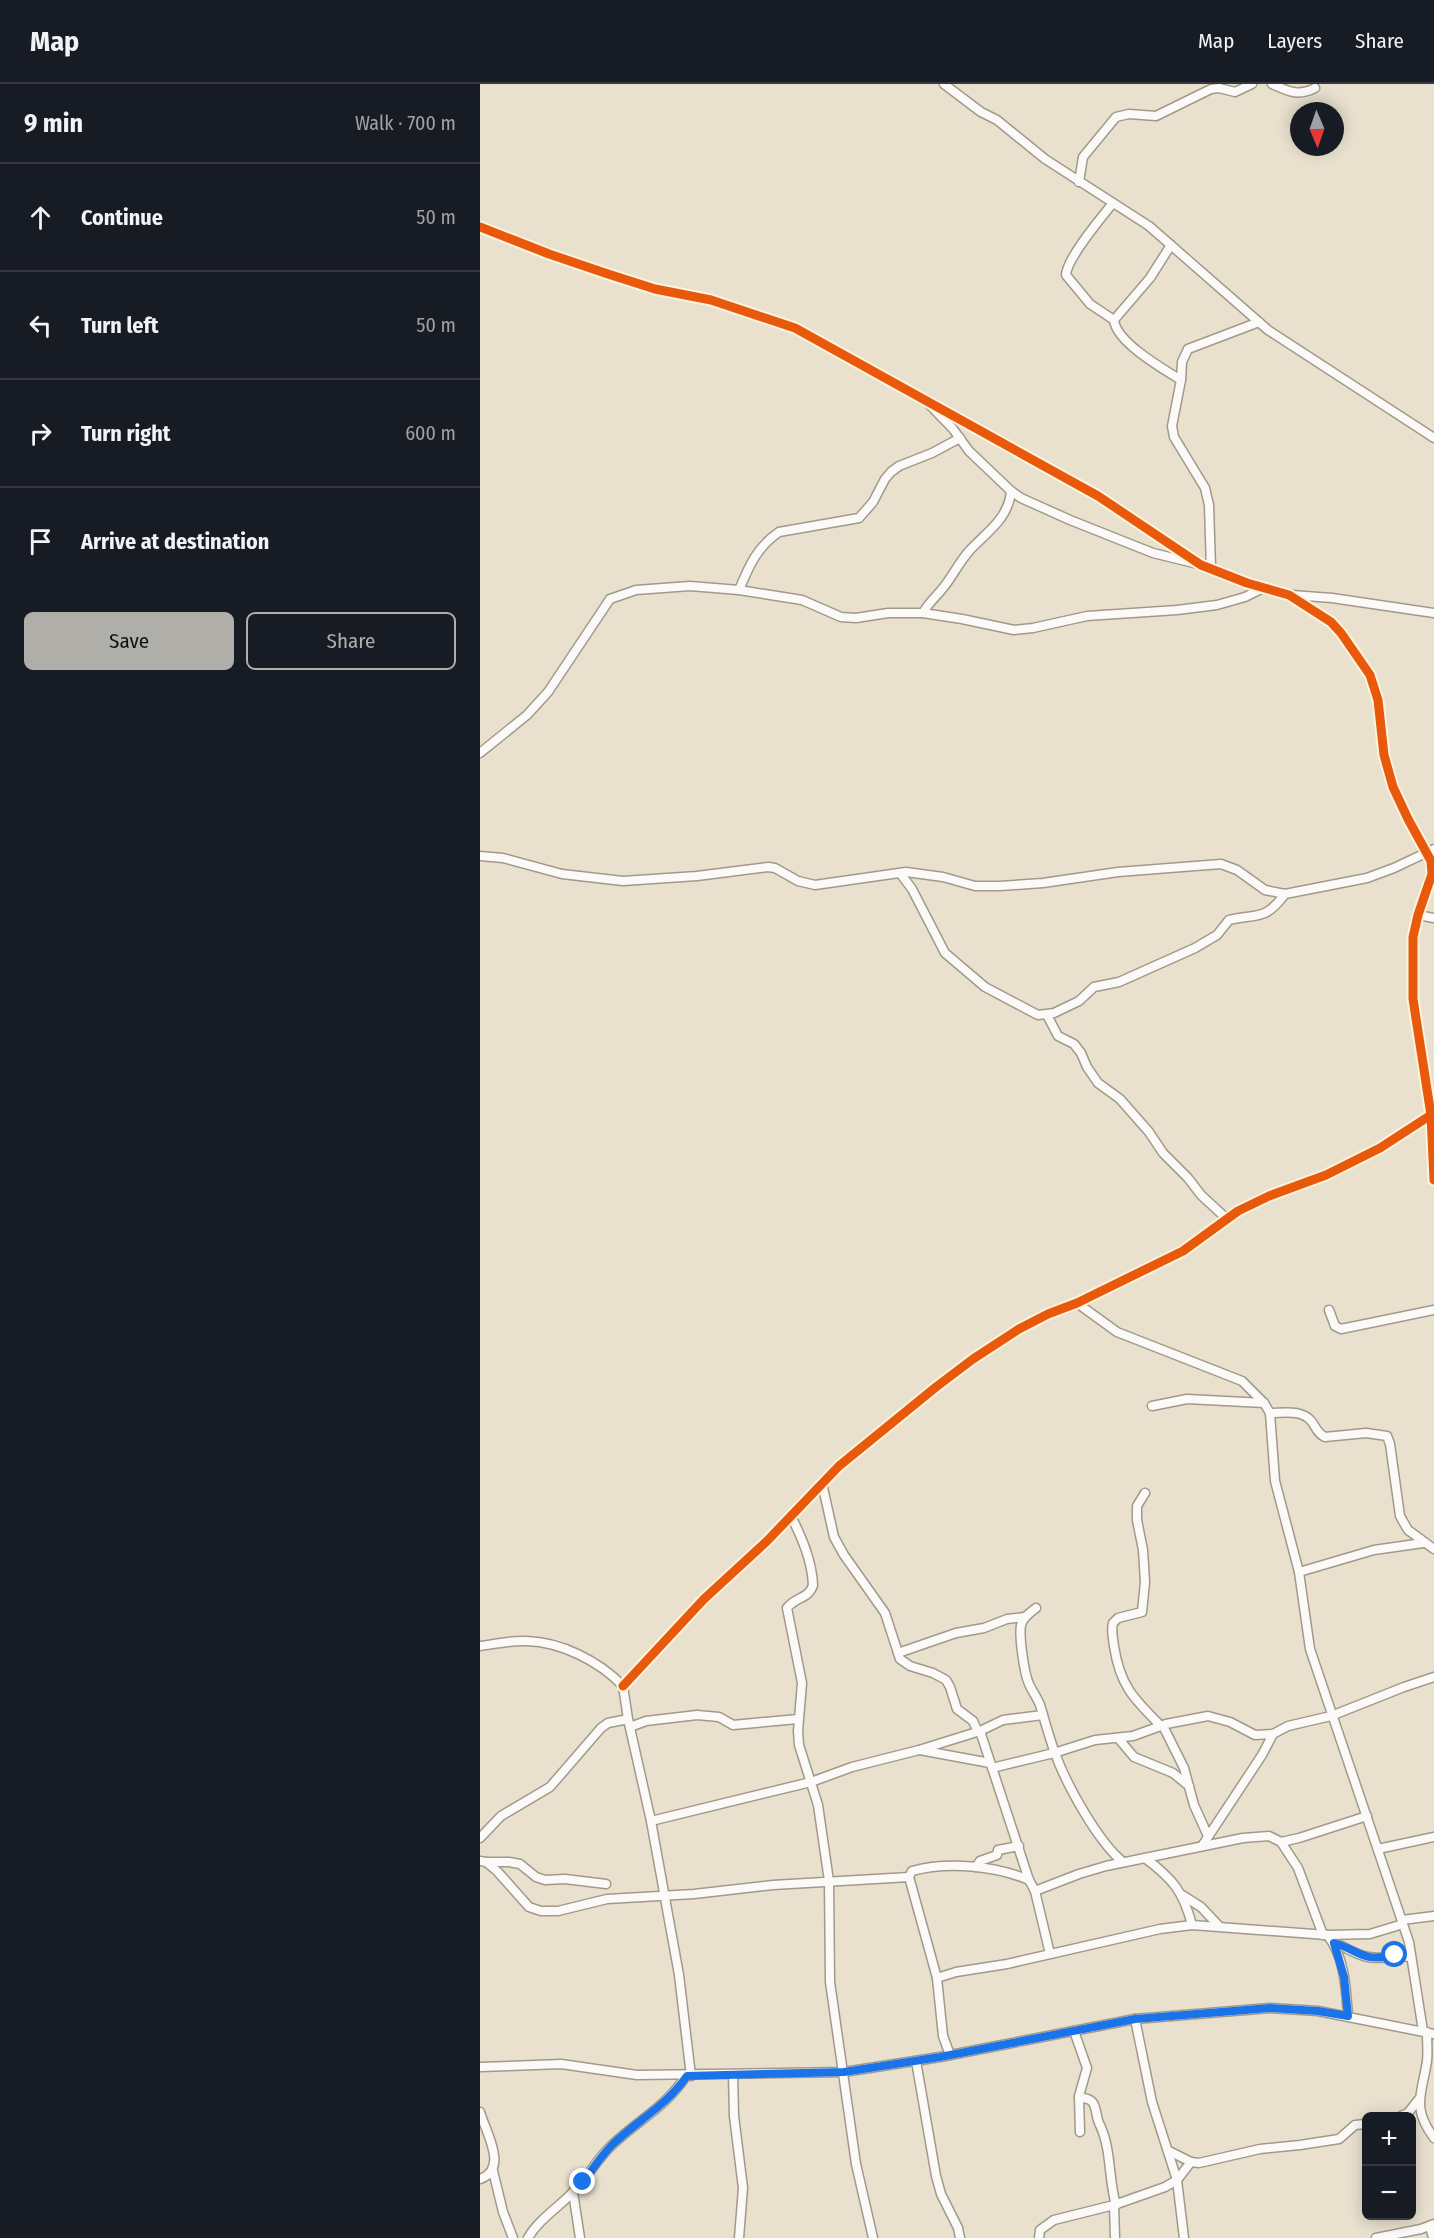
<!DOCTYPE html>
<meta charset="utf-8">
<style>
:root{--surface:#171b24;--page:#20242c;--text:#f1f3f6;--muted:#9ea1a6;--line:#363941;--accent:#afaea9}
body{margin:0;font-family:"Fira Sans Condensed",sans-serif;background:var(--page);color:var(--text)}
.controls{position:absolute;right:18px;bottom:18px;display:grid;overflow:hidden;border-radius:9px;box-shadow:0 3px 15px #0003}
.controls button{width:54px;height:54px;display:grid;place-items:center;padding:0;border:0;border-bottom:2px solid var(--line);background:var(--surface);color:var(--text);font:30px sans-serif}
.compass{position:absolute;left:810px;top:18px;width:54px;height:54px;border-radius:50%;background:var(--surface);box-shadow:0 3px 15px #0003;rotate:178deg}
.stop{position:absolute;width:18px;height:18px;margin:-14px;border:4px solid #1a73e8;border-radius:50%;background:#fff}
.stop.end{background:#1a73e8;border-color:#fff;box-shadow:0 2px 6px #0008}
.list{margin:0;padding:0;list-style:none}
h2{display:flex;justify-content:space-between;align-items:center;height:78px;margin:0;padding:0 24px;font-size:26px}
h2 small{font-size:20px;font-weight:400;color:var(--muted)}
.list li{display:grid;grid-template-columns:39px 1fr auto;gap:18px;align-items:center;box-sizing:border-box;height:108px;padding:0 24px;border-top:2px solid var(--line)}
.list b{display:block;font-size:22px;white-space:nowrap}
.list em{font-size:20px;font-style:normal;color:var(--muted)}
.actions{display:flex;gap:12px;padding:18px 24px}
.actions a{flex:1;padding:14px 0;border:2px solid var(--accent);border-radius:9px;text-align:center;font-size:21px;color:var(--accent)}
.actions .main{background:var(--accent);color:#111}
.icon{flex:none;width:33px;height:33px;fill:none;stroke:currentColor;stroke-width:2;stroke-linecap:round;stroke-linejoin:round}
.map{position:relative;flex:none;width:954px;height:2154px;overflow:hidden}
header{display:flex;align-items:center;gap:36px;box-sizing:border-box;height:84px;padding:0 30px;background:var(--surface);border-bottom:2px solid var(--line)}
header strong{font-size:28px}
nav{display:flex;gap:33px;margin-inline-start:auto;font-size:21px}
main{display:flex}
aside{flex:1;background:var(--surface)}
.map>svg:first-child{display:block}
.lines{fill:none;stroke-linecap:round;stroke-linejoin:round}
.street-casing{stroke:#a09a8b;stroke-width:11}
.street{stroke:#fcfaf8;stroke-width:8}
.cycleway-casing{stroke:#fdf4de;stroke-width:13}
.cycleway{stroke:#e8590c;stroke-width:9}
.route{stroke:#1a73e8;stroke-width:8}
</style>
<header>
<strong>Map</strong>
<nav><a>Map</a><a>Layers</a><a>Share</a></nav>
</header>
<main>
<aside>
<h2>9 min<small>Walk · 700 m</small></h2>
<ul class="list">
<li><svg class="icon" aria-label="ahead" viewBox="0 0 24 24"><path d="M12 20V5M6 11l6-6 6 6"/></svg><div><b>Continue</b></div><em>50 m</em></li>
<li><svg class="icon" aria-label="left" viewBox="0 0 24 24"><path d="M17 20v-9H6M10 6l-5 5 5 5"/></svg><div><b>Turn left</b></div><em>50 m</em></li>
<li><svg class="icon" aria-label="right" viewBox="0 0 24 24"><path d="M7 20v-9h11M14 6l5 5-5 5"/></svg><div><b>Turn right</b></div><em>600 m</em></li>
<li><svg class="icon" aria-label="arrive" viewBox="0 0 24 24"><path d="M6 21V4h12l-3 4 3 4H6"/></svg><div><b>Arrive at destination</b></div></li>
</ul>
<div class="actions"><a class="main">Save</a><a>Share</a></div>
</aside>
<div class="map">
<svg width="954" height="2154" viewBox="0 0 954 2154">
<rect width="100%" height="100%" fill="#e9e1ce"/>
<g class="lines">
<defs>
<g id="street">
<path d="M464,0L501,28L517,36L565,75L669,142L788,246L954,354"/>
<path d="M792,0C808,7 818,13 835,4"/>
<path d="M599,98L603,73L636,33L649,30L676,32L731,5L739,4L755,8L772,0"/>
<path d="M633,119C621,134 587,174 586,191L610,220L634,236"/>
<path d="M0,143L69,170L128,190L175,205L231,216L315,244L618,412L721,481L767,499L809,511L851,538L861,549L890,591L898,616L904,671L913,703L928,735L951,777L952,790L938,831L933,853V915L951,1031L954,1096"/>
<path d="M691,161L670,194L634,236C636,258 683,285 701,296"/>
<path d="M446,317L473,345L489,367L531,407L541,414L590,436L673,469L718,480"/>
<path d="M731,484L729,421L725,404L694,353L692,342L701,296L702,278L708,265L779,238"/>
<path d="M259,506C269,482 277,463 299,448L379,434L393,418L405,395L411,388L419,382L452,369L480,354"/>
<path d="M812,511L852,514L954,529"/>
<path d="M443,529C448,519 456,513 463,504C473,492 479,478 490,466C507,448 529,434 531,407"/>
<path d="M0,669L47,631L68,608L130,515L156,506L210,502L259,506L322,516L361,533L376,534L408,529H443L482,535L534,546L553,544L607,532L697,526L737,521L765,513L783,504"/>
<path d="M0,772L23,774L82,790L143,797L217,792L288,783L295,784L318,797L335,801L426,788L463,793L495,802H520L563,799L638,788L741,780L757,786L785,806L805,810L887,794L914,784L954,765"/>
<path d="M420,789L432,805L465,869L505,903L558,931L574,929L599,917L614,903L639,898L715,864L737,851L749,836C777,829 784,838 805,810"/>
<path d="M938,831L954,834"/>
<path d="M567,931L578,952L594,960L601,969L607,983L618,999L640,1015L669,1048L683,1069L708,1094L721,1111L747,1135"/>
<path d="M597,1219L637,1248L762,1297L784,1319L790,1329L795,1397L819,1488L830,1565L929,1858L943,1947"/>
<path d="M849,1226L855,1242L861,1245L954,1226"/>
<path d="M672,1322L707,1315L784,1319"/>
<path d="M790,1329C804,1329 822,1325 832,1338C836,1344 838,1350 845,1353L886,1349L907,1352L910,1360L920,1432L928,1446L954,1465"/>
<path d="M342,1399L354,1453L364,1471L405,1529L420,1575L430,1582L453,1589L466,1596L470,1603L477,1625L493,1637L498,1648"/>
<path d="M665,1409L657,1422V1436L663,1466L665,1498L662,1528L638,1534L633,1539C631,1547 633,1554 634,1562C640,1602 654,1615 681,1642"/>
<path d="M311,1432C322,1454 332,1477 333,1501C329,1515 315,1513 307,1524L322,1599L318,1647L319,1661L338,1721L349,1797L350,1898L376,2080L393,2154"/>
<path d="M819,1488L894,1466L943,1459"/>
<path d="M556,1524C550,1529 543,1533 541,1541C539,1553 544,1589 549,1600C552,1607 557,1613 560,1621C565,1637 569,1653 575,1669C586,1700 618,1758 643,1778"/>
<path d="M0,1562C16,1560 31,1556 47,1557C81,1558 119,1577 143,1602L148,1635L171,1737L199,1891L211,1992"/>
<path d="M418,1569L476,1549L504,1544L527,1535L545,1533"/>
<path d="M143,1602L224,1515L287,1457L359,1382L456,1303L493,1275L539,1245L568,1230L597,1219L703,1167L758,1127L789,1112L846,1091L900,1064L953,1029"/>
<path d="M683,1642L704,1684L714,1721L728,1752"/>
<path d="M150,1643L166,1637L217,1631L239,1633L253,1641L318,1635"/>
<path d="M500,1647L549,1796L555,1807L570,1870"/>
<path d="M638,1654L654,1673L693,1689L709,1702"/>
<path d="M440,1666L510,1679"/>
<path d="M512,1684L574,1669L615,1656L653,1652L686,1640L728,1632L750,1638L775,1651L793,1650L808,1642L851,1632L924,1603L954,1593"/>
<path d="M171,1737L331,1698L372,1683L439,1666L500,1647L523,1636L563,1631"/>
<path d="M0,1754L21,1732L70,1703L121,1644L128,1639L148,1635"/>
<path d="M801,1758L819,1754L887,1732"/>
<path d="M722,1762L782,1671L793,1650"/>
<path d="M898,1765L954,1753"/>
<path d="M665,1774C693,1795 703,1807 712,1841"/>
<path d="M0,1777L6,1778L17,1787L49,1823L61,1827H78L127,1815L214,1810L293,1801L429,1793L457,1894L463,1952L470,1971"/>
<path d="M6,1778H29L40,1780L56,1793L65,1796L85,1795L126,1800"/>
<path d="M496,1783L500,1777L517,1771L518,1766L539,1762"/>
<path d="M429,1793L432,1787C468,1777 516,1782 549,1796"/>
<path d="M555,1807L599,1790L626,1782L763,1754L789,1752L801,1758L818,1784L843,1851"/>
<path d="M702,1811L721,1823L739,1842"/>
<path d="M922,1836L954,1832"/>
<path d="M847,1851C865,1872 866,1906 868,1932"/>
<path d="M854,1859C866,1863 876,1871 888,1873C903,1876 916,1871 931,1873"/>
<path d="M457,1894L476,1888L527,1880L680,1845L712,1841L847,1851L890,1850L923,1840"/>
<path d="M655,1935L672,2018L697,2096L704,2154"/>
<path d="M594,1947L607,1984L599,2012L600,2048"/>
<path d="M947,1948C947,1958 948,1968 947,1977C942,2010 931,2023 954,2054"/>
<path d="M436,1977L456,2092L461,2110L478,2144L480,2154"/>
<path d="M0,1983L81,1980L157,1991L364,1988L460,1973L655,1935L790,1924L838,1927L954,1950"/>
<path d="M253,1990L254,2032L263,2104L259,2154"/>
<path d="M599,2014C619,2013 614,2028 619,2039C632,2065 628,2094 636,2121"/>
<path d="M0,2028C6,2049 29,2085 0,2095"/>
<path d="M921,2032L928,2029L939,2015"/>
<path d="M689,2067L711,2078L719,2079L780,2065L820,2061L859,2055L875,2041L886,2040"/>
<path d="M13,2087L23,2128L33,2154"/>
<path d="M93,2108L100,2154"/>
<path d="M634,2121L635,2154"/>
<path d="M950,2142L953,2154"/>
<path d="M48,2154C58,2136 79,2123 93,2108C108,2093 117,2075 132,2061C158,2036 186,2023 206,1992"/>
<path d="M559,2154L560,2146L574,2136L634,2121L685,2103L697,2096L711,2078"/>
<path d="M896,2154L941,2145L954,2140"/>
</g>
</defs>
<use href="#street" class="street-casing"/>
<use href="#street" class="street"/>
<defs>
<g id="cycleway">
<path d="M0,143L69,170L128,190L175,205L231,216L315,244L618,412L721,481L767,499L809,511L851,538L861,549L890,591L898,616L904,671L913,703L928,735L951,777L952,790L938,831L933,853V915L951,1031L954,1096"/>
<path d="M143,1602L224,1515L287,1457L359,1382L456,1303L493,1275L539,1245L568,1230L597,1219L703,1167L758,1127L789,1112L846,1091L900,1064L954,1029"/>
</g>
</defs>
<use href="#cycleway" class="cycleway-casing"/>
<use href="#cycleway" class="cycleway"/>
</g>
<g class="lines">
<path class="route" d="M103,2098C112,2086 121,2072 132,2061C158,2036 185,2023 207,1992L364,1988L460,1973L655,1935L790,1924L838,1927L868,1932L864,1893L854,1859C881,1867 882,1879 915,1871"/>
</g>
</svg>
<div class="controls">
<button>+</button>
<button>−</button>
</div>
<svg class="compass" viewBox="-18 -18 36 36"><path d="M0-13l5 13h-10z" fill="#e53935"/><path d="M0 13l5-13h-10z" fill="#9ea1a6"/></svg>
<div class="stop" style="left:915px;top:1871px"></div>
<div class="stop end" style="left:103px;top:2098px"></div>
</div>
</main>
